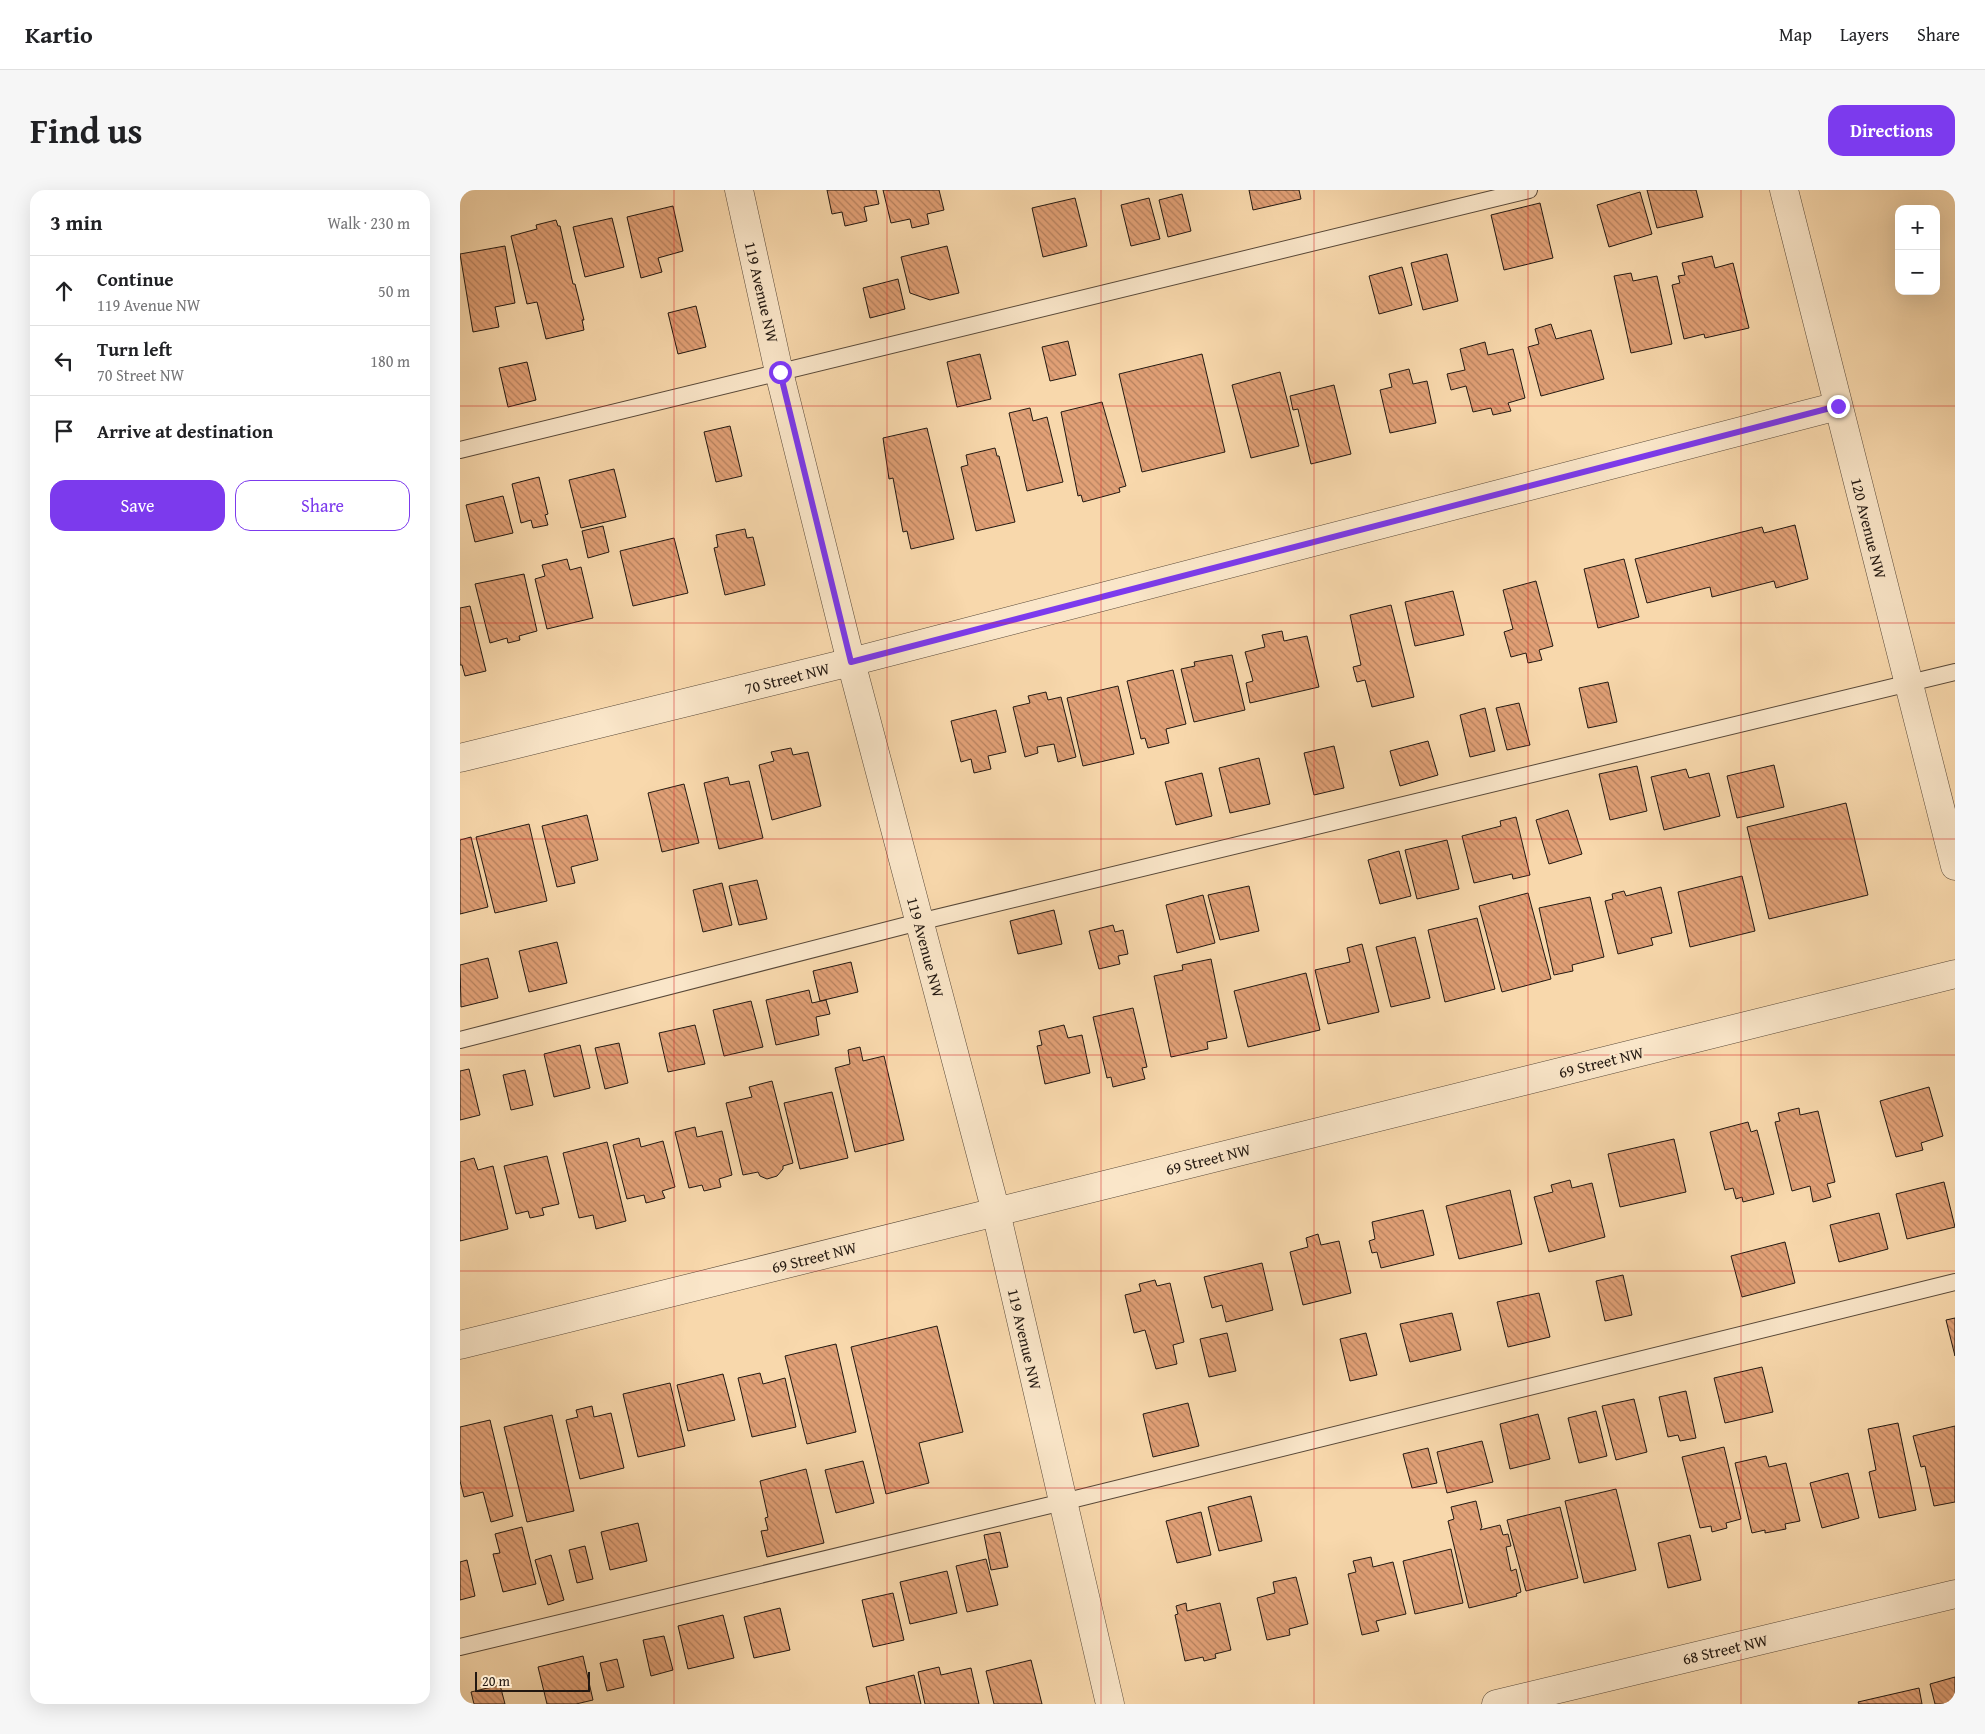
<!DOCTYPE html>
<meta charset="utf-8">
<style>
:root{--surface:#fff;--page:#f6f6f6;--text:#202124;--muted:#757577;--line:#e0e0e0;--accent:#7c3aed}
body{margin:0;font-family:"Gentium Book Plus",serif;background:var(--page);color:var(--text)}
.controls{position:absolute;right:15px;top:15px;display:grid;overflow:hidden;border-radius:10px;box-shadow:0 5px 20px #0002}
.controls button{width:45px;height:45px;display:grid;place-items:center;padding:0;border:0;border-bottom:1px solid var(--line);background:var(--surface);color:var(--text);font:25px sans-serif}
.scale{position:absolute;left:15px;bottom:12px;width:115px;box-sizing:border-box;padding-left:5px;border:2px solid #221811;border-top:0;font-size:14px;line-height:18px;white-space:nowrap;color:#221811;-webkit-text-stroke:4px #fae6c9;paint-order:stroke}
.stop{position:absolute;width:15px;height:15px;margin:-11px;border:4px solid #7c3aed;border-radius:50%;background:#fff}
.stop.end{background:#7c3aed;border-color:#fff;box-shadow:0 1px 5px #0008}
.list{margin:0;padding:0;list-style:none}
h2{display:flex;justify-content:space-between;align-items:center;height:65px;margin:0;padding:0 20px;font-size:21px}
h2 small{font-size:16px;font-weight:400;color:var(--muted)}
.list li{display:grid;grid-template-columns:32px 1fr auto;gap:15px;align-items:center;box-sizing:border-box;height:70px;padding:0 20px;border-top:1px solid var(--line)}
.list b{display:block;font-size:19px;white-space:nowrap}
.list p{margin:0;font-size:16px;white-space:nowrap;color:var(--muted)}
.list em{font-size:16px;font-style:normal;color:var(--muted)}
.actions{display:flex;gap:10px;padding:15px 20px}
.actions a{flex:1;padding:11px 0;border:1px solid var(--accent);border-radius:15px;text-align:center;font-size:18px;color:var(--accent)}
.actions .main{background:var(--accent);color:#fff}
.icon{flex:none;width:28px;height:28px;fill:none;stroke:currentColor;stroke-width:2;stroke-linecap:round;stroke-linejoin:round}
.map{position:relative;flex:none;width:1495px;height:1514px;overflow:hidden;border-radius:15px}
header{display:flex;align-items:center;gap:30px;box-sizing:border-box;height:70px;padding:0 25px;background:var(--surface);border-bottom:1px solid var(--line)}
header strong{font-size:24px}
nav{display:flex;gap:28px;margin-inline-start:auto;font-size:18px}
.intro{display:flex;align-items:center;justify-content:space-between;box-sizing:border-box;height:120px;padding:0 30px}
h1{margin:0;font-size:35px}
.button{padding:12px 22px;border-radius:15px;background:var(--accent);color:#fff;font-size:18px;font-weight:700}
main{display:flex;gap:30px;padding:0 30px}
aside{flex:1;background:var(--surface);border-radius:15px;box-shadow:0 5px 20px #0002}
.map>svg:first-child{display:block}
.building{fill:url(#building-back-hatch);stroke:#221811}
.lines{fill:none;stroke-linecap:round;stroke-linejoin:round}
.service-casing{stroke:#584838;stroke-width:18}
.minor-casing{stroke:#584838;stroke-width:29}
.service{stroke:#fae6c9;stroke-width:16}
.minor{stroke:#fae6c9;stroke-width:28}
.route{stroke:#7c3aed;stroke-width:6}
.grid{fill:none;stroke:#d62828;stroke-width:1;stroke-opacity:0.55}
.labels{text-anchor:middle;stroke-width:4.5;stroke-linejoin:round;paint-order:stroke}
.street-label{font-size:16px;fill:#221811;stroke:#fae6c9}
</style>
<header>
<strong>Kartio</strong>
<nav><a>Map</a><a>Layers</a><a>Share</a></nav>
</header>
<div class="intro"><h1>Find us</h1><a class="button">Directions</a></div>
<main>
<aside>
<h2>3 min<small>Walk · 230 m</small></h2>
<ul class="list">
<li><svg class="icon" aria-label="ahead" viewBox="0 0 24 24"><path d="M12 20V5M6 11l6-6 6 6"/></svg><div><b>Continue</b><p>119 Avenue NW</p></div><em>50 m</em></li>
<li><svg class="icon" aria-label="left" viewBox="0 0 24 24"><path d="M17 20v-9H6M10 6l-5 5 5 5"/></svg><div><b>Turn left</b><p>70 Street NW</p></div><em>180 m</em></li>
<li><svg class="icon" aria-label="arrive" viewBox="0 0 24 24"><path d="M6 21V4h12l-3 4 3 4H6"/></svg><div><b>Arrive at destination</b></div></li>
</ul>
<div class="actions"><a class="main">Save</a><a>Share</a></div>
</aside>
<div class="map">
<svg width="1495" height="1514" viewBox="0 0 1495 1514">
<defs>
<pattern id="building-back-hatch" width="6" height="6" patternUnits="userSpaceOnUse" patternTransform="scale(1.25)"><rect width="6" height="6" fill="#e1a076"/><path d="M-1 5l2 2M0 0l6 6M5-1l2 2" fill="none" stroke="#b6815f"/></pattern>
</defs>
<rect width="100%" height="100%" fill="#f8d8ac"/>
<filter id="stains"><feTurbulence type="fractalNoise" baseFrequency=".004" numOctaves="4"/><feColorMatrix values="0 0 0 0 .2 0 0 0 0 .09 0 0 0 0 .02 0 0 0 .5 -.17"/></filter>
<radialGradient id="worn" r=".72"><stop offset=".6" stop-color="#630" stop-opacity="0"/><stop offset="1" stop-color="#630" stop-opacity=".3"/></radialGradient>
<g class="building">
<path d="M367,0H416L419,14L404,17L407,31L385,36L382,22L372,24Z"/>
<path d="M423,0H479L484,20L467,24L469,34L452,38L450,29L431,33Z"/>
<path d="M789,0H839L841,9L793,20Z"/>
<path d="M1187,0H1236L1243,27L1197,38Z"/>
<path d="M1180,2L1192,44L1149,57L1137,15Z"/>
<path d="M722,4L731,41L708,47L699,10Z"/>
<path d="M615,8L627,56L583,67L572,18Z"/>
<path d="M689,8L700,49L671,56L661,15Z"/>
<path d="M1080,13L1093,68L1044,80L1031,25Z"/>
<path d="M213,16L223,61L198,68L202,82L181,88L167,27Z"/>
<path d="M152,28L164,77L125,87L113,37Z"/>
<path d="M96,30L98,36H100L113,94H115L124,130H122L124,140L86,149L77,112L67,114L51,46L77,39L76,35Z"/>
<path d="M45,56L55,113L35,117L39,137L13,142L0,64Z"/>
<path d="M487,56L499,103L470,110L450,103L441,67Z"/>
<path d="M987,64L998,111L963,120L951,73Z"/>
<path d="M1252,66L1255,78L1273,73L1289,138L1245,148L1244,144L1224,149L1212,95L1220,93L1218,86L1225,85L1222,73Z"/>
<path d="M942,77L952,115L919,124L909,86Z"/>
<path d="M1171,83L1173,91L1197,86L1212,154L1171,163L1154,86Z"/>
<path d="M438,89L445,119L410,128L403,98Z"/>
<path d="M236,116L246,157L218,164L208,123Z"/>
<path d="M1091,134L1096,149L1131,140L1144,189L1081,206L1068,157L1079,154L1075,139Z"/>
<path d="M608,151L616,185L590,191L582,157Z"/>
<path d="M1025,152L1028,165L1053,159L1065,208L1048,213L1051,221L1033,225L1031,218L1013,222L1006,196L991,200L987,184L1005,180L1000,159Z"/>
<path d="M520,164L531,209L497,217L487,172Z"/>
<path d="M742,164L765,262L682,282L659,184Z"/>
<path d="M67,172L76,210L48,217L39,178Z"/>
<path d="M949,179L953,194L967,191L976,233L930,243L920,200L932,197L929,184Z"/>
<path d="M820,182L839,256L791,268L772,195Z"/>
<path d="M874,195L891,264L851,274L838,219L833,220L830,206Z"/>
<path d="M642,212L666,296L659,298L660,302L623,312L621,305L618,306L601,222Z"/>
<path d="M570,218L573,231L587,227L603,292L567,301L549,223Z"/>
<path d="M270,236L282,286L256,292L244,242Z"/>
<path d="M467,238L494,349L451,359L447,341L443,342L433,288L429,289L423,248Z"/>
<path d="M535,258L537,266H539L555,332L516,341L501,277L508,275L506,265Z"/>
<path d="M154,279L166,327L121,338L109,290Z"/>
<path d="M79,287L88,324L85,325L88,335L73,338L71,330L61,333L52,294Z"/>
<path d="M43,306L53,343L15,352L6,315Z"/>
<path d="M1335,335L1348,389L1316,398L1314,391L1252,407L1250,397L1187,413L1175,369L1302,337L1304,343Z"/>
<path d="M143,336L149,362L128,368L122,341Z"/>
<path d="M285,339L287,348L293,347L305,395L265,405L254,358L258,357L256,345Z"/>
<path d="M214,348L228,403L173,416L160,361Z"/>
<path d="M107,369L110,380L121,377L133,428L87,439L75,389L85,386L82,375Z"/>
<path d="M1164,369L1179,427L1138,438L1124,379Z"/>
<path d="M64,384L77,441L59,446L60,450L48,453L47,448L30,453L15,394Z"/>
<path d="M1076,391L1093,456L1079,460L1082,470L1068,473L1066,463L1051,467L1044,442L1053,439L1043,400Z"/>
<path d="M993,401L1004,445L955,456L945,412Z"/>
<path d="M931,415L954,507L912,517L905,490L897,492L893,477L901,475L890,425Z"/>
<path d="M10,416L26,481L5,486L2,475H0V418Z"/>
<path d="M822,441L824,451L847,446L859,497L790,513L786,493L793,491L785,462L805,457L802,445Z"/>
<path d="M772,465L785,520L734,532L721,479L735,476L734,472Z"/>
<path d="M713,480L726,534L706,539L709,553L688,558L685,548L681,549L667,491Z"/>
<path d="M1148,492L1157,532L1128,538L1119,498Z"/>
<path d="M658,496L674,564L623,576L607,508Z"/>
<path d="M586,502L588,510L601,507L616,567L598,572L594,554L577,557L578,563L565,567L553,517L570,513L568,506Z"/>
<path d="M1059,513L1070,555L1047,560L1036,518Z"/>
<path d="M1025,518L1035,561L1010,567L1000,525Z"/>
<path d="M536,520L546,562L528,566L531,579L514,583L511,569L501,572L491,531Z"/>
<path d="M968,551L978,585L940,596L930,561Z"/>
<path d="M874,556L884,598L854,605L844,563Z"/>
<path d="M331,558L333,565L348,562L361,616L312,630L299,575L314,571L311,562Z"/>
<path d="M799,568L810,614L770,623L759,578Z"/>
<path d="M1314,575L1324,617L1277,628L1267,586Z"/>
<path d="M1177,576L1187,621L1150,630L1139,584Z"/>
<path d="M1226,579L1229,588L1249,583L1260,626L1204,640L1191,587Z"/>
<path d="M742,583L752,626L716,635L705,592Z"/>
<path d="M268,587L270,595L289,591L303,648L259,659L244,593Z"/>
<path d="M224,594L239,653L202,662L188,603Z"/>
<path d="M1386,613L1408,705L1309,729L1287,637Z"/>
<path d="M1108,620L1122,664L1089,674L1076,630Z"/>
<path d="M127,625L138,670L111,677L115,693L97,697L82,636Z"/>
<path d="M1056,627L1070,685L1053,689L1052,684L1014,693L1002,646L1041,636L1040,631Z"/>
<path d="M69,634L87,711L35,723L16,647Z"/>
<path d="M11,647L28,717L0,724V650Z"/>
<path d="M987,650L999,699L957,709L945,660Z"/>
<path d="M939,661L951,706L920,714L908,670Z"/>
<path d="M1282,686L1295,741L1230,757L1218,702Z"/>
<path d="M297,690L307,729L279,735L269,696Z"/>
<path d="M262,693L272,735L243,742L233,700Z"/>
<path d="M789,696L799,741L760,750L748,705Z"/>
<path d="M1201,697L1212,743L1191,748L1193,755L1158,764L1145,711L1153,709L1152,704L1164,701L1166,706Z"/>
<path d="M1068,703L1091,789L1042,802L1019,716Z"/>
<path d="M743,705L755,753L717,763L706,715Z"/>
<path d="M1130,707L1144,767L1112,775L1113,781L1094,785L1079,718Z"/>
<path d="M594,720L602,754L558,764L550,731Z"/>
<path d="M1017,728L1035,799L985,812L968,740Z"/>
<path d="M653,735L655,742L663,740L668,764L658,766L660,774L639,779L629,741Z"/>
<path d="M955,747L970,808L931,817L916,757Z"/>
<path d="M97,752L107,793L69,802L59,761Z"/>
<path d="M902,754L919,822L868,834L855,780L890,772L887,758Z"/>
<path d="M28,768L38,808L1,817L0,775Z"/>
<path d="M751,769L767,848L747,852L748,859L711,867L694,786L723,780L722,775Z"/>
<path d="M391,772L398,802L360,811L353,781Z"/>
<path d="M846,783L860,840L788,857L774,801Z"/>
<path d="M349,800L352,813L366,810L370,824L356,827L359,845L316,855L306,810Z"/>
<path d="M291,811L303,857L264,866L253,820Z"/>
<path d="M673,818L687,877L682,878L685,889L653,897L651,887L647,888L633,827Z"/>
<path d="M235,835L245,874L208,882L199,843Z"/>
<path d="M604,835L608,848L622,845L630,883L585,894L577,856L582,855L579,841Z"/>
<path d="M159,853L168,893L145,899L135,858Z"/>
<path d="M120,855L130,898L94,907L84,864Z"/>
<path d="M400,857L403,871L424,866L444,950L395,962L375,878L390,874L388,860Z"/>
<path d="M9,879L20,925L0,930V881Z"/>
<path d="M65,880L73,915L51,920L43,885Z"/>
<path d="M312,891L333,973L323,976V979L317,986L307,989L300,986L298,982L283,985L266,913L292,907L289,897Z"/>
<path d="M1469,897L1483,946L1461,953L1463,960L1436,967L1420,911Z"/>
<path d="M372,902L388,968L340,979L324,913Z"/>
<path d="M1339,918L1340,925L1358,921L1375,992L1367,994L1371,1007L1353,1012L1350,996L1332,1001L1315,932L1320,931L1318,923Z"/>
<path d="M1288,932L1291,942L1297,940L1314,1004L1283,1012L1282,1007L1276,1009L1273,998L1265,1000L1250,942Z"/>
<path d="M235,937L237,947L262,941L272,985L259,989L261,997L244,1001L242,995L229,998L215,942Z"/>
<path d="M179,948L181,957L203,951L215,997L202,1001L205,1008L186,1013L184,1005L167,1009L153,955Z"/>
<path d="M1214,949L1226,1002L1160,1017L1148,964Z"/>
<path d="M147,952L166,1031L136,1039L133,1025L119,1028L103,963Z"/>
<path d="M87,966L99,1014L82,1018L84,1025L70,1028L68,1021L56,1024L44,976Z"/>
<path d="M14,968L18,980L33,976L48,1039L0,1051V972Z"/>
<path d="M1110,990L1112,998L1132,993L1145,1047L1089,1062L1074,1007L1093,1002L1091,995Z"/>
<path d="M1484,992L1495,1037L1447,1049L1436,1004Z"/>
<path d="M1050,1000L1062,1054L999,1069L986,1016Z"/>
<path d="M963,1020L974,1065L921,1078L917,1062L912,1063L909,1051L915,1049L912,1032Z"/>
<path d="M1419,1023L1428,1059L1379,1072L1370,1035Z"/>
<path d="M858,1044L861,1055L879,1051L891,1103L843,1115L830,1062L848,1057L846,1048Z"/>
<path d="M1325,1052L1335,1093L1282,1107L1271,1066Z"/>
<path d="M802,1073L813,1120L766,1132L762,1115L752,1118L744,1087Z"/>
<path d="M1163,1085L1172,1125L1145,1131L1136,1091Z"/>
<path d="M695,1090L697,1096L710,1093L724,1152L713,1155L717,1174L696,1179L685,1140L674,1143L665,1105L681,1101L679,1094Z"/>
<path d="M1079,1103L1090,1147L1048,1157L1037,1112Z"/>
<path d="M992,1123L1001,1160L950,1172L940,1134Z"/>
<path d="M1495,1128V1166L1486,1130Z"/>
<path d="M477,1136L503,1242L459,1253L469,1293L426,1304L391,1157Z"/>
<path d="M767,1143L776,1181L749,1187L740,1149Z"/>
<path d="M906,1143L917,1185L890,1191L880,1149Z"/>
<path d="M376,1154L396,1242L347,1254L325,1166Z"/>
<path d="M1302,1177L1313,1222L1265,1233L1254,1188Z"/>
<path d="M300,1183L303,1194L325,1188L336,1237L292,1247L278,1188Z"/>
<path d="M263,1184L275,1230L228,1241L217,1195Z"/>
<path d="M210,1193L225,1256L178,1267L163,1204Z"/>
<path d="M1226,1201L1236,1248L1220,1251L1218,1245L1208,1247L1199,1207Z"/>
<path d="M1174,1209L1187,1262L1156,1270L1142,1216Z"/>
<path d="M728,1213L739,1256L693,1267L683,1224Z"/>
<path d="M132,1216L134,1227L151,1223L164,1278L120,1289L106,1230L118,1227L116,1220Z"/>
<path d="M1136,1221L1147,1266L1119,1273L1108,1228Z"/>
<path d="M1078,1224L1090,1269L1050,1279L1040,1234Z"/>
<path d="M92,1225L114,1321L67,1332L44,1237Z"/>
<path d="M30,1230L53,1326L31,1332L23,1302L4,1307L0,1291V1237Z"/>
<path d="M1438,1233L1456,1320L1419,1328L1409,1282L1416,1280L1408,1239Z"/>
<path d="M1495,1236V1312L1474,1316L1465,1276L1461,1277L1453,1246Z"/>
<path d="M1022,1251L1033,1292L987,1303L977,1262Z"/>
<path d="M1264,1257L1281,1329L1266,1333L1267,1338L1252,1342L1251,1336L1240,1338L1222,1267Z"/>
<path d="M968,1258L977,1293L952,1298L943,1264Z"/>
<path d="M1306,1266L1309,1277L1326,1273L1340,1331L1325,1334L1326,1339L1305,1343V1340L1292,1343L1275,1273Z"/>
<path d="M403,1271L414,1313L376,1323L365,1280Z"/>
<path d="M346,1279L364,1353L307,1367L301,1341L308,1340L305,1328L308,1327L300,1291Z"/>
<path d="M1388,1283L1399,1328L1362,1338L1350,1293Z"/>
<path d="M1156,1299L1176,1380L1124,1393L1105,1311Z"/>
<path d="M791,1306L802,1351L759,1361L748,1317Z"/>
<path d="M1016,1311L1022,1337L1020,1340L1040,1335L1043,1345L1048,1344L1051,1356L1046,1357L1051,1381L1056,1379L1061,1402L1056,1404L1057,1406L1009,1418L988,1331L994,1329L991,1317Z"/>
<path d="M1100,1317L1118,1388L1066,1401L1047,1330Z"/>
<path d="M741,1322L751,1365L717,1373L706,1331Z"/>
<path d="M178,1333L187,1371L150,1380L141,1342Z"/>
<path d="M62,1337L76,1394L43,1402L33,1364L40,1363L35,1344Z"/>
<path d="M540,1342L548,1377L531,1380L524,1345Z"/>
<path d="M1230,1345L1241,1390L1208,1398L1198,1353Z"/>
<path d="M125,1356L133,1389L117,1393L109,1360Z"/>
<path d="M991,1359L1003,1413L955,1424L943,1371Z"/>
<path d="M91,1365L104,1410L88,1415L75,1370Z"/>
<path d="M911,1367L913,1377L933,1372L946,1424L916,1431L919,1441L902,1445L888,1384L896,1382L893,1371Z"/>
<path d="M526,1369L538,1415L507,1422L496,1376Z"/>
<path d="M7,1370L15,1406L0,1410V1372Z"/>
<path d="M487,1381L497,1423L450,1434L440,1392Z"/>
<path d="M836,1387L848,1434L829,1439L830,1445L807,1450L797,1408L815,1403L813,1392Z"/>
<path d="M433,1403L444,1450L413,1457L402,1410Z"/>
<path d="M726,1413L727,1421L760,1413L771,1460L755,1464L756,1468L744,1471L743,1467L725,1471L715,1425L718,1424L716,1416Z"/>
<path d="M320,1418L330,1460L294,1468L284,1427Z"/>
<path d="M263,1425L274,1468L228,1479L218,1436Z"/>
<path d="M204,1446L213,1480L191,1486L183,1450Z"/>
<path d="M123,1466L133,1510L116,1514H87L78,1477Z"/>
<path d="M157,1469L164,1497L147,1501L140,1473Z"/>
<path d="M571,1470L582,1514H534L526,1481Z"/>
<path d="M479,1477L481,1485L511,1478L519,1514H465L458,1482Z"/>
<path d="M454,1485L461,1514H410L406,1497Z"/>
<path d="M1495,1487V1514H1475L1470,1494Z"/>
<path d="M40,1495L45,1514H14L11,1502Z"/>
<path d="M1459,1498L1462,1514H1399L1398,1512Z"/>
</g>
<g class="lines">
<defs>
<g id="service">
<path d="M0,260L1069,0"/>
<path d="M0,850L459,732L1495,482"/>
<path d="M0,1457L603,1312L1495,1092"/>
</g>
<g id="minor">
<path d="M279,0L319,182L391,472L536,1022L650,1514"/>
<path d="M1324,0L1495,676"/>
<path d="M0,568L391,472L1378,216"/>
<path d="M0,1155L1495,784"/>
<path d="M1036,1514L1495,1404"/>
</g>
</defs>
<use href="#service" class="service-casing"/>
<use href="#minor" class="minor-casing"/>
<use href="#service" class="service"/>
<use href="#minor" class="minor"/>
</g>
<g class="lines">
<path class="route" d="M320,182L391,472L1378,216"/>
</g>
<path class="grid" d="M214,0V1514M427,0V1514M641,0V1514M854,0V1514M1068,0V1514M1281,0V1514M0,216H1495M0,433H1495M0,649H1495M0,865H1495M0,1081H1495M0,1298H1495"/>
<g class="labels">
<g class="street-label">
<text transform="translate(302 102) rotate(77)" y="6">119 Avenue NW</text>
<text transform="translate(1409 338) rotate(76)" y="6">120 Avenue NW</text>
<text transform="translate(327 488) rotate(-14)" y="6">70 Street NW</text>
<text transform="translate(466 757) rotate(75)" y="6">119 Avenue NW</text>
<text transform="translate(1141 872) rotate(-14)" y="6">69 Street NW</text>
<text transform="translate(748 969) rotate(-14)" y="6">69 Street NW</text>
<text transform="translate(354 1067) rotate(-14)" y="6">69 Street NW</text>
<text transform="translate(565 1149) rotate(77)" y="6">119 Avenue NW</text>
<text transform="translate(1265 1459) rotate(-13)" y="6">68 Street NW</text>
</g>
</g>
<rect width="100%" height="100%" filter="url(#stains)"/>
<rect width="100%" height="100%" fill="url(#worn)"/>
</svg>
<div class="controls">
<button>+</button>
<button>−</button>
</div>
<div class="scale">20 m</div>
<div class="stop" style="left:320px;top:182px"></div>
<div class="stop end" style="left:1378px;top:216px"></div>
</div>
</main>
